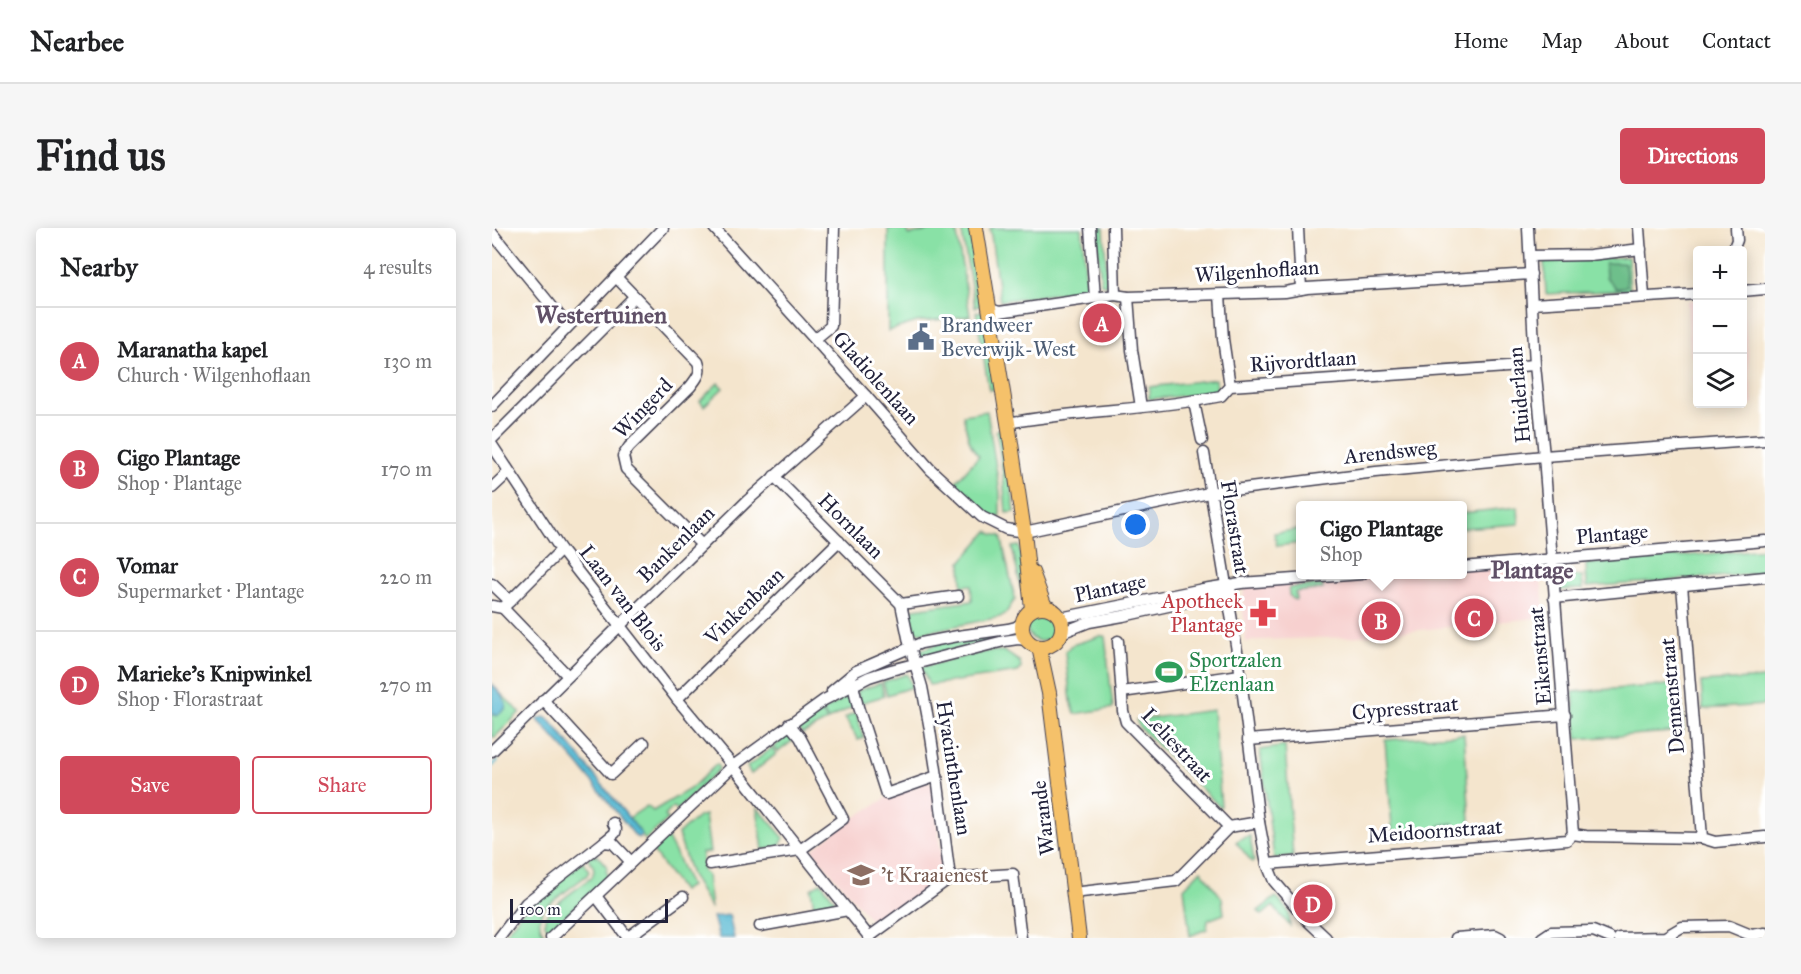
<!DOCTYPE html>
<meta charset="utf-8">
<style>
:root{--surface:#fff;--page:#f6f6f6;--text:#202124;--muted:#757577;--line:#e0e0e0;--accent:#d1495b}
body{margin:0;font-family:"IM FELL Great Primer",serif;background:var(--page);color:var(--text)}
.controls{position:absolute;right:18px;top:18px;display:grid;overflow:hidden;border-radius:6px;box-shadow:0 3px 15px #0003}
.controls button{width:54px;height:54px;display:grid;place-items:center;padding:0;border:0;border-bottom:2px solid var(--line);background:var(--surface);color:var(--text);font:30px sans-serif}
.scale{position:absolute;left:18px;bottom:15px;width:158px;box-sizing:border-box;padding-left:6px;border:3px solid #22223b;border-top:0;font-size:16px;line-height:21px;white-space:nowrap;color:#22223b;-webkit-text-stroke:4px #fff;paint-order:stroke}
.you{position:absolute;left:644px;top:297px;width:21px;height:21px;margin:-15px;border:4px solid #fff;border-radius:50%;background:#1a73e8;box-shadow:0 0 0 9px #1a73e833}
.badge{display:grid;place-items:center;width:39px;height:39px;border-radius:50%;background:var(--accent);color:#fff;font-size:20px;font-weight:700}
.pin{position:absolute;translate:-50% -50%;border:3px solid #fff;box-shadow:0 2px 6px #0006}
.popup{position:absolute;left:804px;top:273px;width:171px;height:78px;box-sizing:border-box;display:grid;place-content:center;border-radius:6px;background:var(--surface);filter:drop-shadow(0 2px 4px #0005);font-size:20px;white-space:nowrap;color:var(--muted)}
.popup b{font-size:22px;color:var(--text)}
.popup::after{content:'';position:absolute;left:50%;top:100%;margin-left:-12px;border:12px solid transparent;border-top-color:var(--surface)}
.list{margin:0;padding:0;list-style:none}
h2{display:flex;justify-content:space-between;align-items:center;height:78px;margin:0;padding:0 24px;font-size:26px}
h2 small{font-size:20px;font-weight:400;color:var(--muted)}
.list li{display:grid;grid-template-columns:39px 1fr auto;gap:18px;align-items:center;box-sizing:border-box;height:108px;padding:0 24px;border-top:2px solid var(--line)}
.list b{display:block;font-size:22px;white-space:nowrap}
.list p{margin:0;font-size:20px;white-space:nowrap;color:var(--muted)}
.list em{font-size:20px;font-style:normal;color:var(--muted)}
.actions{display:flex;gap:12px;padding:18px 24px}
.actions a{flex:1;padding:14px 0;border:2px solid var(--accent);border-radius:6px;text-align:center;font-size:21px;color:var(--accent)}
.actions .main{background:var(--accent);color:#fff}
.icon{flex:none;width:33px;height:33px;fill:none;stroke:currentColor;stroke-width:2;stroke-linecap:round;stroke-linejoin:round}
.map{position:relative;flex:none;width:1273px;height:710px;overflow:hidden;border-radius:6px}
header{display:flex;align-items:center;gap:36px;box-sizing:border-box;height:84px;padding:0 30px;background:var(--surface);border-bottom:2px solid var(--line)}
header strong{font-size:28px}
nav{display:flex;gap:33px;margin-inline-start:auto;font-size:21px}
.intro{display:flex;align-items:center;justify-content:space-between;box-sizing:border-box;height:144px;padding:0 36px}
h1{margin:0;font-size:42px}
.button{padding:15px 27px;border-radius:6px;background:var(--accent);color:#fff;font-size:21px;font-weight:700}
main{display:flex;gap:36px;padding:0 36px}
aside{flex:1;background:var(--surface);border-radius:6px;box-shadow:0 3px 15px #0003}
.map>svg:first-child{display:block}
.built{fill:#f7d0cf}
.green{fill:#89e1a6;stroke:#568270;stroke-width:1.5}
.forest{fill:#6ebf8b;stroke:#487063;stroke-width:1.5}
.water{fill:#54b8d2;stroke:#3b6d86;stroke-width:1.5}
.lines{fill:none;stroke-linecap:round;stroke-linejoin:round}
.stream{stroke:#54b8d2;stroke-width:3}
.minor-casing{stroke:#423f51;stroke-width:13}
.major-casing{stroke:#423f51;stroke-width:16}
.minor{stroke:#fff;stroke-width:10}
.major{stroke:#f5c16b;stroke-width:14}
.labels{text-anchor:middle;stroke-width:6;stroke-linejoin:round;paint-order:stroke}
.street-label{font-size:21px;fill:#22223b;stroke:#fff}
.service-label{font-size:21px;fill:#4e5e75;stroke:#fff;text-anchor:start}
.health-label{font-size:21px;fill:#be3a42;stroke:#fff;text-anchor:end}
.leisure-label{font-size:21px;fill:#27864d;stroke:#fff;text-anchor:start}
.education-label{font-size:21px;fill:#785e54;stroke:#fff;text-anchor:start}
.quarter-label{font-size:24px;font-weight:bold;fill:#605067;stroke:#fff}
</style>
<header>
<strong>Nearbee</strong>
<nav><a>Home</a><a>Map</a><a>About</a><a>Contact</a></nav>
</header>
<div class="intro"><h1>Find us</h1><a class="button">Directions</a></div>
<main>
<aside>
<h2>Nearby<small>4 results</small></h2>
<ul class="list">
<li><span class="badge">A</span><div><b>Maranatha kapel</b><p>Church · Wilgenhoflaan</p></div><em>130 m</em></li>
<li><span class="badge">B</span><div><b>Cigo Plantage</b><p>Shop · Plantage</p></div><em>170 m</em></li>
<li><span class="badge">C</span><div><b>Vomar</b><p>Supermarket · Plantage</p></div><em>220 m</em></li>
<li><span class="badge">D</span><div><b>Marieke's Knipwinkel</b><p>Shop · Florastraat</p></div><em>270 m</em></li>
</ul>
<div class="actions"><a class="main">Save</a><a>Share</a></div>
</aside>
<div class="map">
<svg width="1273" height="710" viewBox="0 0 1273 710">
<rect width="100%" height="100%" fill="#fff"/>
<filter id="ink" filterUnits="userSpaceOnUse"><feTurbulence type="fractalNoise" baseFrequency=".0167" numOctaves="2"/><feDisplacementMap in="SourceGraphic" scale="12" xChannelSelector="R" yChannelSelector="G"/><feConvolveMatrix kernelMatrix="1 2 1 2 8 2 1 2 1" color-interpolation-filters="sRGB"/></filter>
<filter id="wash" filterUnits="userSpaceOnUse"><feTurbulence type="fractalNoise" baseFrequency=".008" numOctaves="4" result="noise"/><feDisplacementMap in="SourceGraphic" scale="24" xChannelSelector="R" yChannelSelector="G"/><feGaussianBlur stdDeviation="1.35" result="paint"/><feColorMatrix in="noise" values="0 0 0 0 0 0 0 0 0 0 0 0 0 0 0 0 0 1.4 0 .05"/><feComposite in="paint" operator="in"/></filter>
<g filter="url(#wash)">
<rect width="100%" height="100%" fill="#f4e5cd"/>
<g class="built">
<path d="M1250,69L1261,176L1204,180L1201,149L1205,148L1206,176H1250Z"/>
<path d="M1205,72H1206L1205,146L1204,129H1199L1195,73Z"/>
<path d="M1047,332L1053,389L859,409L768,412L754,414L751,381L752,355L870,347L970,346V339Z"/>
<path d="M437,554L440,557L452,649L389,694L382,696L320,622L357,593L396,569Z"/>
</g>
<g class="green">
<path d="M396,0H415L417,7L450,0H463L465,6L478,88L425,94L396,103Z"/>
<path d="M469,0H477L490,77L483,79Z"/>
<path d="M498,0H590L594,54L593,62L508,73Z"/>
<path d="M604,0H612L615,54L614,58L609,55Z"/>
<path d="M1136,29L1138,62L1054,66L1052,33Z"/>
<path d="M491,83L504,161L497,162L484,84Z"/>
<path d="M724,151L725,163L702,167L657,171V159Z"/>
<path d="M226,155L231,160L212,178L208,173Z"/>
<path d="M495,183L508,264V290L496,287L461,257L487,228C476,218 475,202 471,187Z"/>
<path d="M510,201L523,284L514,285L511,247L504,202Z"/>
<path d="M1026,279L1027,296L970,300V285Z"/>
<path d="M808,301V315L785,318L782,305Z"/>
<path d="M496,303L500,306L509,308L523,371L514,385L508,389L429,405L423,403L419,384L422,381L480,373L479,357L470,358L469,334Z"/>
<path d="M527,318L534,360L529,361L520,319Z"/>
<path d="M1273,321V345L1095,359L1094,336Z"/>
<path d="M1090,348L1091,361L1067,362L1066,349Z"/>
<path d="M830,356L831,361L803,364L804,372L801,371L797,367V360Z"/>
<circle cx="549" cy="399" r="14"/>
<path d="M506,407L507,411L426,430L424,427L425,423L451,414Z"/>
<path d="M609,408H613L621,480L583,486L579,473L573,424L580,417Z"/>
<path d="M497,423H512L528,434L529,440L526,444L437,457L429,439Z"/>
<path d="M415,446L420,459L395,467L391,454Z"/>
<path d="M1273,450V477L1211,481L1209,454Z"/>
<path d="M389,455L392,468L368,475L365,463Z"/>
<path d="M1188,456L1192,503L1085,511L1081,464Z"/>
<path d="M9,466L28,484L3,509H0V486L5,488L14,476Z"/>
<path d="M358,467L362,478L336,492L331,483Z"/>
<path d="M721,482L729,578L728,579L648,500L644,492Z"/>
<path d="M330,484L335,493L310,506L307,500Z"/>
<path d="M364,484L372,510L366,512L353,490Z"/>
<path d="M298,502L304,510L286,524L282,519L293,509V506Z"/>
<path d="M972,506L979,607L901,612L893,512Z"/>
<path d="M793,518L801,629L782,630L768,522Z"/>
<path d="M280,520L284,526L259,546L255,539Z"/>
<path d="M225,536L227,541L185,582L181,579L173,588L176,591L153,612L137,590L155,578L161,583L198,561Z"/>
<path d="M265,579L292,610L287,619L271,622Z"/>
<path d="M213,587L218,624L210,625L211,643L215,647L219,681L199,647L186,606L206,589Z"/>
<path d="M174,607L183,624L198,658L190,663L159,621Z"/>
<path d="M758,608L762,633L760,634L744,614L750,610Z"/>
<path d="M101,626L103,628L105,627L116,640L114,642L116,648L57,704C55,699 51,696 53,690C55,680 91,657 100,649C104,640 101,637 96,630Z"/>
<path d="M91,633L97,643L95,647L52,680C45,691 47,697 53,708L50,710H10L30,684Z"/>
<path d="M709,642L730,670L732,686L716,692L715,701L698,708L692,660Z"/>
<path d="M329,654L344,674L340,682L323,685L319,661Z"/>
<path d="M784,669L797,684L798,698L781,678L770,687L766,683Z"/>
</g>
<g class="forest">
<path d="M1113,35H1133L1135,58L1125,61L1114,49Z"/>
<path d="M961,595L963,606H942L948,597Z"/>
</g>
<g class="water">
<path d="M0,456L9,466L14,476L13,481L5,488L0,486Z"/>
<path d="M52,489L58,492L150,606L148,610L144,609L86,536L45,491Z"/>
<path d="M237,687L242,710H227L221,689Z"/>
</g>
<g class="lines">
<path class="stream" d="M0,538L5,533"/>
</g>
</g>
<g filter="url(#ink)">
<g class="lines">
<defs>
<g id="minor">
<path d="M222,0L374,168L438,241L490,289L514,301L532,304L717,265L884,244L1052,228L1273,212"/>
<path d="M598,0L603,70"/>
<path d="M621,0L623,67"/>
<path d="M806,0L809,61"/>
<path d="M1036,0L1043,137L1052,228L1081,606"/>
<path d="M1147,0L1152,68"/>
<path d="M0,5L76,98"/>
<path d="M1241,22L1245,12L1244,0"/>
<path d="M1038,28L1098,27L1149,21"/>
<path d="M124,49L206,134C210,145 205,150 198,159L137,219L131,228L134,241L210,317"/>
<path d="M1250,63L1273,61"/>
<path d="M728,67L731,111L738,158"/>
<path d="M636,69L640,122L649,179"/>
<path d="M1040,76L1206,66"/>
<path d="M496,80L507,84L623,67L636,69L793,64L815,60L1039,46"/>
<path d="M323,111L339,98L342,0"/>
<path d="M702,174L710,212"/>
<path d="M0,178L171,0"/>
<path d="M516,195C586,182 659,182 729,168L738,158L1043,137"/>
<path d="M0,211L142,69"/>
<path d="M0,217L69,322L185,471L241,538L378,710"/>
<path d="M712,225L747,435L767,594L775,636L782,653L817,694L834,710"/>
<path d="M282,248L409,376L418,419L430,459L437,496L445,548L458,650"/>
<path d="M0,260L17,244"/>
<path d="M970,339L1273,313"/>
<path d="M0,356L18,373"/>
<path d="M1190,357L1210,610L1223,614L1273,609"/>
<path d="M1062,370L1273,349"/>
<path d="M409,376L466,368"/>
<path d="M0,378L11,380L69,322"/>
<path d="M11,380L76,448"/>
<path d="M568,390L711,361L749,355L870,346"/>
<path d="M569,405L597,394L631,388L739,364"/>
<path d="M626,413L631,483L634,494L737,599"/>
<path d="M360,452L366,479L394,566L445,548"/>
<path d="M340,463L364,443L429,415L466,408L516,401L524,399L530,395"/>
<path d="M630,464L748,447"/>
<path d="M185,471L347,313"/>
<path d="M51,472L119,546L152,515"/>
<path d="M756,512L1073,487"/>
<path d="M0,523L255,273L374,168"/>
<path d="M737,599L767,594"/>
<path d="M1081,606L1094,608L1210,610"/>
<path d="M112,614L123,605L124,601L121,595"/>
<path d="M218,636L308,622L351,591L308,509L297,496"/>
<path d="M775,636L1075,612L1081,606"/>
<path d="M581,665L684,653L737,599"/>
<path d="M104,668L136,710"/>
<path d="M268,698L356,682"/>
<path d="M377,709L458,650L521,646L529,710"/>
<path d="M7,710L34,675L112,614L121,615L139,634"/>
<path d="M59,710L241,538L332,472L377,449L399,442L512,413L526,411L534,412"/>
<path d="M135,710L191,669"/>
<path d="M964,710L1003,707L1009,710"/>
<path d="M1050,710L1059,704L1101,703L1118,710"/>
<path d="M1127,710L1173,709L1190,699L1237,698L1259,707L1273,705"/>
</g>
<g id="major">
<path d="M484,0L516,195L532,304L540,381"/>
<path d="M540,344L553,379"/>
<circle cx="550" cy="399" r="20"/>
<path d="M547,419L557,465L587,710"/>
</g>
</defs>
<use href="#minor" class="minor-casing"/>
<use href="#major" class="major-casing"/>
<use href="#minor" class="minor"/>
<use href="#major" class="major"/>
</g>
</g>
<defs>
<symbol id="civic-bare" viewBox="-9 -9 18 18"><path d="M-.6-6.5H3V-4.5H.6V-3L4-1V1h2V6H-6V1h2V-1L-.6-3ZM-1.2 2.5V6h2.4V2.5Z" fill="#5c6f8a" stroke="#fff" stroke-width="2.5" paint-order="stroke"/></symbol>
<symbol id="pharmacy-bare" viewBox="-9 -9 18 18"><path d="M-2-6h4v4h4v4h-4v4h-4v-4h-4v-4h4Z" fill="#e0444e" stroke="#fff" stroke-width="2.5" paint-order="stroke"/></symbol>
<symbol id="stadium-bare" viewBox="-9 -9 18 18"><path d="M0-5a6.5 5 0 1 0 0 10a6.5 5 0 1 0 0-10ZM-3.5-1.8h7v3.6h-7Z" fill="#2e9e5b" stroke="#fff" stroke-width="2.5" paint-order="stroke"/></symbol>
<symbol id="school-bare" viewBox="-9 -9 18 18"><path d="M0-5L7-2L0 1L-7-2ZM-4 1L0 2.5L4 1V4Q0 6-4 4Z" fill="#8d6e63" stroke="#fff" stroke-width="2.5" paint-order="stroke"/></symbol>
</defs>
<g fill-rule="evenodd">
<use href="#civic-bare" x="410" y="90" width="38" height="38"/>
<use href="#pharmacy-bare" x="752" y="366" width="38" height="38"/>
<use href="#stadium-bare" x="658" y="425" width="38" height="38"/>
<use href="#school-bare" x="350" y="628" width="38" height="38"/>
</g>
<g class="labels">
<g class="street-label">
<text transform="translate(765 43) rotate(-4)" y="7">Wilgenhoflaan</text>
<text transform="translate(811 133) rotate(-4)" y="7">Rijvordtlaan</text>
<text transform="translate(384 150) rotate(48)" y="7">Gladiolenlaan</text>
<text transform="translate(1027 167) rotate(-95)" y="7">Huiderlaan</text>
<text transform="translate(151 180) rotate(-46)" y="7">Wingerd</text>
<text transform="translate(898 224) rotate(-6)" y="7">Arendsweg</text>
<text transform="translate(359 298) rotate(45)" y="7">Hornlaan</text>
<text transform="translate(743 299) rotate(81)" y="7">Florastraat</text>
<text transform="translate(1120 306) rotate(-5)" y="7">Plantage</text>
<text transform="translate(184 316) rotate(-45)" y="7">Bankenlaan</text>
<text transform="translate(618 360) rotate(-12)" y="7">Plantage</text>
<text transform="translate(131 370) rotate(52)" y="7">Laan van Blois</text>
<text transform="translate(252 378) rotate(-44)" y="7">Vinkenbaan</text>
<text transform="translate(1048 428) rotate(-95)" y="7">Eikenstraat</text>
<text transform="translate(1180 468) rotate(-95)" y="7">Dennenstraat</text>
<text transform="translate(913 480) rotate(-5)" y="7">Cypresstraat</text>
<text transform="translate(685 517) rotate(47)" y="7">Leliestraat</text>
<text transform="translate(462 540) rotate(81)" y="7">Hyacinthenlaan</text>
<text transform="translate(551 590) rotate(-97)" y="7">Warande</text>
<text transform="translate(943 603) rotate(-4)" y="7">Meidoornstraat</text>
</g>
<g class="service-label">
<text x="449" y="104">Brandweer<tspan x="449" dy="24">Beverwijk-West</tspan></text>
</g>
<g class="health-label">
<text x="751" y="380">Apotheek<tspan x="751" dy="24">Plantage</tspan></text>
</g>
<g class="leisure-label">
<text x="697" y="439">Sportzalen<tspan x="697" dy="24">Elzenlaan</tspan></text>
</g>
<g class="education-label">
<text x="389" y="654">'t Kraaienest</text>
</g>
<g class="quarter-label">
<text x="109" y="95">Westertuinen</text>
<text x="1040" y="350">Plantage</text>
</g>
</g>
</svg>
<div class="controls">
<button>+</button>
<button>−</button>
<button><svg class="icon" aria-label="layers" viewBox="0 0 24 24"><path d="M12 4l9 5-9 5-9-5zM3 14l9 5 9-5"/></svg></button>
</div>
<div class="scale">100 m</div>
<div class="you"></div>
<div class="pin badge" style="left:610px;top:95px">A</div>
<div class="pin badge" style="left:889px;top:393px">B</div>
<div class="popup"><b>Cigo Plantage</b>Shop</div>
<div class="pin badge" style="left:982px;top:390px">C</div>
<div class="pin badge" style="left:821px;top:676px">D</div>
</div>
</main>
